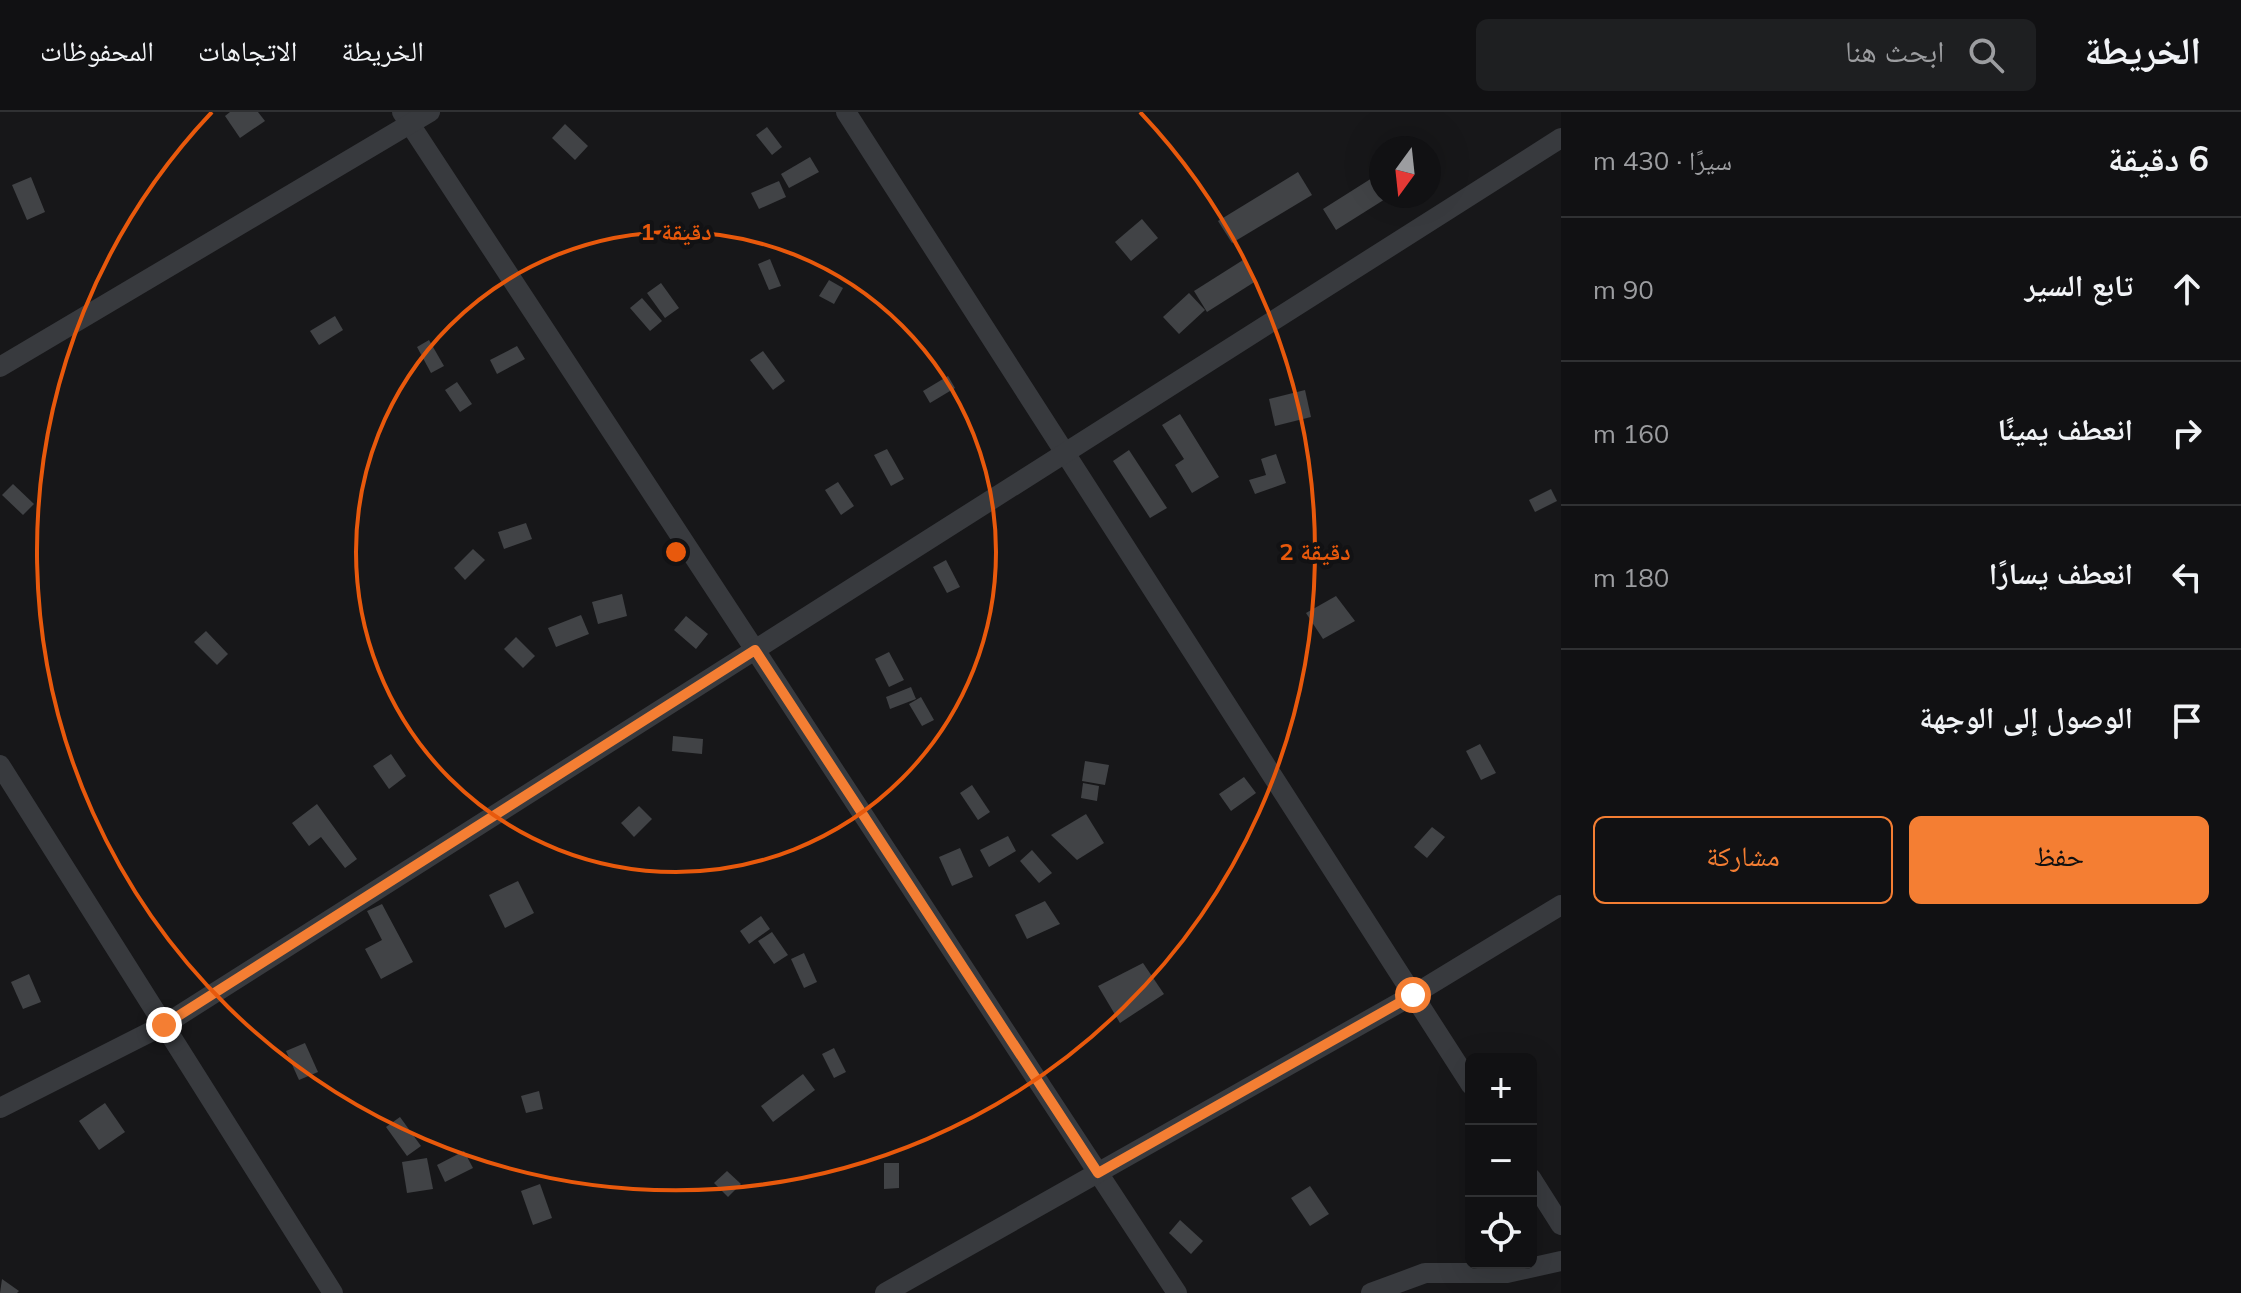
<!DOCTYPE html>
<html lang="ar">
<meta charset="utf-8">
<style>
:root{--surface:#111113;--page:#1e1f21;--text:#f1f3f6;--muted:#9c9da0;--line:#303133;--accent:#f47e33}
body{margin:0;font-family:Mulish,"Noto Naskh Arabic",sans-serif;background:var(--page);color:var(--text);direction:rtl}
.controls{position:absolute;right:24px;bottom:24px;display:grid;overflow:hidden;border-radius:12px;box-shadow:0 8px 32px #0002}
.controls button{width:72px;height:72px;display:grid;place-items:center;padding:0;border:0;border-bottom:2px solid var(--line);background:var(--surface);color:var(--text);font:40px sans-serif}
.compass{position:absolute;left:1369px;top:24px;width:72px;height:72px;border-radius:50%;background:var(--surface);box-shadow:0 8px 32px #0002;rotate:195deg}
.stop{position:absolute;width:24px;height:24px;margin:-18px;border:6px solid #f47e33;border-radius:50%;background:#fff}
.stop.end{background:#f47e33;border-color:#fff;box-shadow:0 2px 8px #0008}
.list{margin:0;padding:0;list-style:none}
h2{display:flex;justify-content:space-between;align-items:center;height:104px;margin:0;padding:0 32px;font-size:34px}
h2 small{font-size:26px;font-weight:400;color:var(--muted)}
.list li{display:grid;grid-template-columns:52px 1fr auto;gap:24px;align-items:center;box-sizing:border-box;height:144px;padding:0 32px;border-top:2px solid var(--line)}
.list b{display:block;font-size:30px;white-space:nowrap}
.list em{font-size:26px;font-style:normal;color:var(--muted)}
.actions{display:flex;gap:16px;padding:24px 32px}
.actions a{flex:1;padding:18px 0;border:2px solid var(--accent);border-radius:12px;text-align:center;font-size:28px;color:var(--accent)}
.actions .main{background:var(--accent);color:#111}
.icon{flex:none;width:44px;height:44px;fill:none;stroke:currentColor;stroke-width:2;stroke-linecap:round;stroke-linejoin:round}
.map{position:relative;flex:none;width:1561px;height:1181px;overflow:hidden;direction:ltr}
header{display:flex;align-items:center;gap:48px;box-sizing:border-box;height:112px;padding:0 40px;background:var(--surface);border-bottom:2px solid var(--line)}
header strong{font-size:38px}
nav{display:flex;gap:44px;margin-inline-start:auto;font-size:28px}
.search{width:560px;height:72px;background:var(--page);display:flex;align-items:center;gap:20px;box-sizing:border-box;padding:0 28px;border-radius:12px;color:var(--muted);font-size:30px}
main{display:flex}
aside{flex:1;background:var(--surface)}
.map>svg:first-child{display:block}
.building{fill:#414346}
.lines{fill:none;stroke-linecap:round;stroke-linejoin:round}
.street{stroke:#383a3e;stroke-width:20}
.route{stroke:#f47e33;stroke-width:10}
.ring{fill:none;stroke:#e8590c;stroke-width:4}
.centre{fill:#e8590c;stroke:#121214;stroke-width:4}
.ring-label{font-size:24px;text-anchor:middle;font-weight:bold;fill:#e8590c;stroke:#121214;stroke-width:8;stroke-linejoin:round;paint-order:stroke}
</style>
<header>
<strong>الخريطة</strong>
<div class="search"><svg class="icon" aria-label="search" viewBox="0 0 24 24"><circle cx="10" cy="10" r="6"/><path d="M15 15l6 6"/></svg>ابحث هنا</div>
<nav><a>الخريطة</a><a>الاتجاهات</a><a>المحفوظات</a></nav>
</header>
<main>
<aside>
<h2>6 دقيقة<small>سيرًا · 430 m</small></h2>
<ul class="list">
<li><svg class="icon" aria-label="ahead" viewBox="0 0 24 24"><path d="M12 20V5M6 11l6-6 6 6"/></svg><div><b>تابع السير</b></div><em>90 m</em></li>
<li><svg class="icon" aria-label="right" viewBox="0 0 24 24"><path d="M7 20v-9h11M14 6l5 5-5 5"/></svg><div><b>انعطف يمينًا</b></div><em>160 m</em></li>
<li><svg class="icon" aria-label="left" viewBox="0 0 24 24"><path d="M17 20v-9H6M10 6l-5 5 5 5"/></svg><div><b>انعطف يسارًا</b></div><em>180 m</em></li>
<li><svg class="icon" aria-label="arrive" viewBox="0 0 24 24"><path d="M6 21V4h12l-3 4 3 4H6"/></svg><div><b>الوصول إلى الوجهة</b></div></li>
</ul>
<div class="actions"><a class="main">حفظ</a><a>مشاركة</a></div>
</aside>
<div class="map">
<svg width="1561" height="1181" viewBox="0 0 1561 1181">
<rect width="100%" height="100%" fill="#171719"/>
<g class="building">
<path d="M230,0H258L265,9L240,26L225,4Z"/>
<path d="M565,12L588,34L575,48L552,26Z"/>
<path d="M767,15L782,35L772,43L756,23Z"/>
<path d="M810,45L819,60L789,76L781,62Z"/>
<path d="M1298,60L1312,83L1232,131L1218,109Z"/>
<path d="M1380,61L1381,84H1390L1336,118L1323,97Z"/>
<path d="M31,65L45,100L27,108L12,73Z"/>
<path d="M779,69L786,85L759,97L751,81Z"/>
<path d="M1142,107L1158,126L1131,149L1115,130Z"/>
<path d="M770,147L781,174L769,178L758,152Z"/>
<path d="M1243,148L1256,169L1207,200L1194,179Z"/>
<path d="M829,168L843,176L834,192L819,184Z"/>
<path d="M661,171L679,196L665,206L647,181Z"/>
<path d="M1189,181L1205,198L1179,222L1163,205Z"/>
<path d="M642,186L662,209L650,219L630,196Z"/>
<path d="M335,204L343,218L319,233L310,219Z"/>
<path d="M429,228L444,254L431,261L417,235Z"/>
<path d="M517,234L525,247L497,262L490,248Z"/>
<path d="M763,239L785,269L773,278L750,248Z"/>
<path d="M948,264L955,276L930,291L923,279Z"/>
<path d="M457,270L472,292L460,300L445,278Z"/>
<path d="M1305,278L1311,305L1275,314L1269,287Z"/>
<path d="M1180,302L1219,365L1192,381L1175,353L1184,347L1162,313Z"/>
<path d="M887,337L904,367L891,374L874,343Z"/>
<path d="M1129,338L1167,396L1150,406L1113,349Z"/>
<path d="M1276,342L1286,371L1255,382L1249,368L1266,363L1261,347Z"/>
<path d="M838,370L854,394L841,403L825,378Z"/>
<path d="M13,372L34,392L23,403L2,383Z"/>
<path d="M1551,377L1557,389L1535,400L1529,388Z"/>
<path d="M526,411L532,427L504,437L498,420Z"/>
<path d="M473,437L485,448L465,468L454,456Z"/>
<path d="M946,448L960,475L947,481L933,455Z"/>
<path d="M622,482L627,504L598,512L592,490Z"/>
<path d="M1336,484L1355,509L1323,527L1306,501Z"/>
<path d="M581,503L589,522L556,535L548,516Z"/>
<path d="M686,504L708,522L696,537L674,518Z"/>
<path d="M206,519L228,542L217,553L194,530Z"/>
<path d="M516,525L535,544L523,556L504,537Z"/>
<path d="M889,540L904,568L889,575L875,547Z"/>
<path d="M911,575L916,587L890,597L886,585Z"/>
<path d="M921,585L934,608L922,614L909,592Z"/>
<path d="M673,624L703,627L702,642L672,639Z"/>
<path d="M1480,632L1496,661L1481,668L1466,639Z"/>
<path d="M391,642L406,664L389,677L373,654Z"/>
<path d="M1085,649L1109,653L1105,673L1082,669Z"/>
<path d="M1244,665L1256,681L1231,699L1219,682Z"/>
<path d="M1083,671L1099,674L1097,689L1081,686Z"/>
<path d="M972,673L990,700L978,708L960,681Z"/>
<path d="M317,692L357,747L345,756L321,725L309,734L292,711Z"/>
<path d="M639,694L652,707L634,725L621,711Z"/>
<path d="M1086,702L1104,731L1077,748L1051,723Z"/>
<path d="M1432,715L1445,725L1427,746L1414,735Z"/>
<path d="M1008,724L1016,739L989,755L980,738Z"/>
<path d="M960,736L973,765L952,774L939,745Z"/>
<path d="M1032,738L1052,761L1039,771L1020,749Z"/>
<path d="M518,769L534,801L505,816L489,783Z"/>
<path d="M1045,789L1060,812L1027,827L1015,803Z"/>
<path d="M382,792L413,850L381,867L365,837L382,828L367,799Z"/>
<path d="M761,804L770,817L749,832L740,819Z"/>
<path d="M772,820L788,843L774,852L758,829Z"/>
<path d="M804,841L817,870L804,876L791,847Z"/>
<path d="M1143,851L1164,882L1120,911L1098,874Z"/>
<path d="M29,862L41,890L23,897L11,870Z"/>
<path d="M305,931L318,960L299,968L286,939Z"/>
<path d="M834,936L846,960L834,966L822,942Z"/>
<path d="M803,962L815,978L773,1010L761,994Z"/>
<path d="M539,979L543,997L526,1001L521,984Z"/>
<path d="M105,991L125,1020L99,1038L79,1009Z"/>
<path d="M400,1005L421,1034L407,1044L386,1015Z"/>
<path d="M464,1039L473,1056L445,1070L437,1053Z"/>
<path d="M427,1046L433,1077L407,1081L402,1050Z"/>
<path d="M884,1051H899V1076L884,1077Z"/>
<path d="M727,1059L741,1072L728,1085L714,1071Z"/>
<path d="M540,1072L552,1106L533,1113L521,1079Z"/>
<path d="M1310,1074L1329,1102L1310,1114L1291,1086Z"/>
<path d="M1180,1108L1203,1129L1191,1142L1169,1121Z"/>
<path d="M2,1167L19,1179L17,1181H0Z"/>
</g>
<g class="lines">
<g class="street">
<path d="M402,0L1177,1181"/>
<path d="M846,0L1471,973"/>
<path d="M0,255L430,0"/>
<path d="M0,653L333,1181"/>
<path d="M0,996L164,913L1561,26"/>
<path d="M1531,1066L1561,1113"/>
<path d="M885,1181L1413,883L1561,793"/>
<path d="M1371,1181L1425,1161H1507L1561,1149"/>
</g>
</g>
<g class="lines">
<path class="route" d="M164,913L755,538L1098,1061L1413,883"/>
</g>
<g class="ring">
<circle cx="676" cy="440" r="320"/>
<path d="M1140 0A639 639 0 1 1 212 0"/>
</g>
<circle cx="676" cy="440" r="12" class="centre"/>
<g class="ring-label">
<text x="676" y="128">1 دقيقة</text>
<text x="1315" y="448">2 دقيقة</text>
</g>
</svg>
<div class="controls">
<button>+</button>
<button>−</button>
<button><svg class="icon" aria-label="locate" viewBox="0 0 24 24"><circle cx="12" cy="12" r="6"/><path d="M12 2v4M12 18v4M2 12h4M18 12h4"/></svg></button>
</div>
<svg class="compass" viewBox="-18 -18 36 36"><path d="M0-13l5 13h-10z" fill="#e53935"/><path d="M0 13l5-13h-10z" fill="#9c9da0"/></svg>
<div class="stop" style="left:1413px;top:883px"></div>
<div class="stop end" style="left:164px;top:913px"></div>
</div>
</main>
